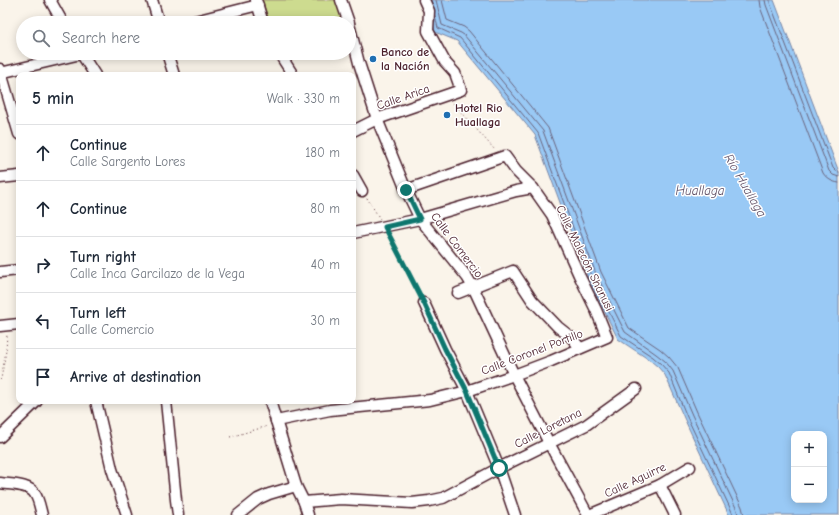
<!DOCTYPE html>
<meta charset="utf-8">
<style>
:root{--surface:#fff;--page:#f6f6f7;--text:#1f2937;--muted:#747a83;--line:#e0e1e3}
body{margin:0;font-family:"Comic Neue",sans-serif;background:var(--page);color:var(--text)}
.controls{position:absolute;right:12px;bottom:12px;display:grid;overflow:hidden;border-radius:8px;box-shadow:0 2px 10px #0003}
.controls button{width:36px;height:36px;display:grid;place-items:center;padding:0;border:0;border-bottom:1px solid var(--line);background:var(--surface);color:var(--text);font:20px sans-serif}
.stop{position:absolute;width:12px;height:12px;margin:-9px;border:3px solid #0f766e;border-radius:50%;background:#fff}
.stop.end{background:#0f766e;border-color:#fff;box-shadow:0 1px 4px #0008}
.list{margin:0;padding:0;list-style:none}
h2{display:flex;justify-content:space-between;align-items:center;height:52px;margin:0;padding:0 16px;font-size:17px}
h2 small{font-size:13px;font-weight:400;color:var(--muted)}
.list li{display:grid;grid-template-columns:26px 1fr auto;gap:12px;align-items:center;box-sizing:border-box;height:56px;padding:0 16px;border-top:1px solid var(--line)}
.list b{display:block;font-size:15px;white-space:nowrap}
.list p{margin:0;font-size:13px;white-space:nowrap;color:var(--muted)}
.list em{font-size:13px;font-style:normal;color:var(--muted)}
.icon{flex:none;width:22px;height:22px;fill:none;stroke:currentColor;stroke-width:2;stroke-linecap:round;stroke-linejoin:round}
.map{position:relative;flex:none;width:839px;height:515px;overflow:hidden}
.search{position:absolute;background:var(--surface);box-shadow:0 2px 10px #0003;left:16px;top:16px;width:340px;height:44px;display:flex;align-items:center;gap:10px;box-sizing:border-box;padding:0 14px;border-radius:22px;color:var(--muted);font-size:15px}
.panel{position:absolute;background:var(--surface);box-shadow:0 2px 10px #0003;left:16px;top:72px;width:340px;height:332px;border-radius:8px}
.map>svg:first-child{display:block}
.green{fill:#cddb8f;stroke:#8c7d5d}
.water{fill:#99c9f5;stroke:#7985a4;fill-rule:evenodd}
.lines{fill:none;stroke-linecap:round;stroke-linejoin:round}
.shore{stroke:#6a637c;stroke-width:1}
.minor-casing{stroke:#4a1f2b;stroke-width:13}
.path{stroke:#4a1f2b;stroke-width:1;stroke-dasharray:1 3;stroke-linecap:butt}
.minor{stroke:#fff;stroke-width:10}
.route{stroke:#0f766e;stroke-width:5}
.poi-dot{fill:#1f6fb2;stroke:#fff;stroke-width:1.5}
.labels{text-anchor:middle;stroke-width:3;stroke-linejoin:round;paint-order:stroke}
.poi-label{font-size:12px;font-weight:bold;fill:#4a1f2b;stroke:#fff;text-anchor:start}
.street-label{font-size:12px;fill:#4a1f2b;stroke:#fff}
.water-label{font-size:13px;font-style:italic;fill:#625268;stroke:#fff}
</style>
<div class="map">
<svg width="839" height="515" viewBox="0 0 839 515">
<rect width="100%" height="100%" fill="#faf4ea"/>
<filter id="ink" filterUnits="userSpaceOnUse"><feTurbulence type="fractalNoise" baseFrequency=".025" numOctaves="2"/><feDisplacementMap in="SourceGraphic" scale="8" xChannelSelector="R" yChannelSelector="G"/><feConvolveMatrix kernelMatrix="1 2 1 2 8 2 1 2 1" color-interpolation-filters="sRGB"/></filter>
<g filter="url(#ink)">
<path class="green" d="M262,0H336L341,17L321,23H270Z"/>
<path class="water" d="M427,0H774L839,172V515H729L684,418L665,375L658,367L651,361L618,339L588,278L535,135L457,41L435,32ZM794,434H824V500H794Z"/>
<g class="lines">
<g class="shore">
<path d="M436,0L442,25L461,33L464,35L543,131L596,274L625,332L656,354L665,361L673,371L692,415L737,510L738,515"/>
<path d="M442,0L447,20L464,27L469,31L548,128L601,272L629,328L660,349L669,357L678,368L697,412L742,507L744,515"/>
<path d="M759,0L760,7L823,173C827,179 832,182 839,183"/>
<path d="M765,0L766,5L829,171L833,175L839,177"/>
<path d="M770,0V3L833,168L836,171L839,172"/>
<path d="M435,16L438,28L460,38L538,133L591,276L621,336L653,357L661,364L669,373L687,417L732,512L733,515"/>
</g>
<defs>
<g id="minor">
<path d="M50,0L63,23"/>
<path d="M152,0L159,23"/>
<path d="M256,0L263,23"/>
<path d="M341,0L349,23"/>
<path d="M187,23L258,5"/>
<path d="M349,24L359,63L377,119L406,190L420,219L467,277L473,287L514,375L549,443L588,515"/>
<path d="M81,53L95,75"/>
<path d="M167,53L174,75"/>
<path d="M279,53L293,75"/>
<path d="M0,69L19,134"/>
<path d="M0,73L85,53"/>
<path d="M353,131L377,119L461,90L455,73L445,62L428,31L429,11L424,0"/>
<path d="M353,175L362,191"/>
<path d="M0,178L19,176"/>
<path d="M353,233L420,219L516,191L533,188"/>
<path d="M0,272L19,270"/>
<path d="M458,293L513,271L532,300L558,327L572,338L580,348"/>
<path d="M424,303L445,349L467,391L499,468L515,515"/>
<path d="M0,326L19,324"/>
<path d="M96,401L112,469L127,515"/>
<path d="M166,401L176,500L178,515"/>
<path d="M270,401L296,486L304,502L308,515"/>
<path d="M276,421L330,410L430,400L467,391L514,375L551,361L607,337L596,310L579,275L552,215L533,188L516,171L505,156L406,190"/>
<path d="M0,437L37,401"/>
<path d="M0,483C11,485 29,484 35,494C39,500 40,508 42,515"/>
<path d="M660,485L675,515"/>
<path d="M304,502L341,499L412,503L429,501L443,498L499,468L586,425L636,389"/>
<path d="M238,515L258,499L269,494L296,486"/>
<path d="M589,515L660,485L690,467"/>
</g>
</defs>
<use href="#minor" class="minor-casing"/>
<g class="path">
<path d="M453,103L495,150"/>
<path d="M367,198L380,219"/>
<path d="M389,234L420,295"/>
<path d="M0,380L1,379L6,351L7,334"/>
<path d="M230,437L268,426"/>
</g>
<use href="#minor" class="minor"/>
</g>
</g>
<g class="lines" filter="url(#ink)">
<path class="route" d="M406,190L420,219L385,227L424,303L445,349L467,391L499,468"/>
</g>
<g class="poi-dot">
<circle cx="373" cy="59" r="4"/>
<circle cx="447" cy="115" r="4"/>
</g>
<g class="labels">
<g class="poi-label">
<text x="381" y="56">Banco de<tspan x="381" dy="14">la Nación</tspan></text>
<text x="455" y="112">Hotel Rio<tspan x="455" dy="14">Huallaga</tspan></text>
</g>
<g class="street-label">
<text transform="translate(403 97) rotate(-19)" y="4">Calle Arica</text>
<text transform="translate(457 245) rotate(53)" y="4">Calle Comercio</text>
<text transform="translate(585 258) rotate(64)" y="4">Calle Malecón Shanusi</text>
<text transform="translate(532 352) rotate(-21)" y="4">Calle Coronel Portillo</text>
<text transform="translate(548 428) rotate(-27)" y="4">Calle Loretana</text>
<text transform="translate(635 480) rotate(-25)" y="4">Calle Aguirre</text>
</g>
<g class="water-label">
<text transform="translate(746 185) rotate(60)" y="5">Río Huallaga</text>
<text x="700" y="195">Huallaga</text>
</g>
</g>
</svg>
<div class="controls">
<button>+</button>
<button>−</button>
</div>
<div class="stop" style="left:499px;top:468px"></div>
<div class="stop end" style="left:406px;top:190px"></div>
<div class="search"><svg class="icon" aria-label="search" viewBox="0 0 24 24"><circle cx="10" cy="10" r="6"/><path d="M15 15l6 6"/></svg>Search here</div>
<section class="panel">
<h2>5 min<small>Walk · 330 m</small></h2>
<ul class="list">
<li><svg class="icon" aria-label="ahead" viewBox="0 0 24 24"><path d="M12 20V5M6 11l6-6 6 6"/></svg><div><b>Continue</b><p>Calle Sargento Lores</p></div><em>180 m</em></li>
<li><svg class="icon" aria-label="ahead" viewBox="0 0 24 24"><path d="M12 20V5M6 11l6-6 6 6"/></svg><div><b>Continue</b></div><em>80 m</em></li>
<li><svg class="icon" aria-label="right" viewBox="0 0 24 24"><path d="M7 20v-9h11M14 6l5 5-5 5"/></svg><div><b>Turn right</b><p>Calle Inca Garcilazo de la Vega</p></div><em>40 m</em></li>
<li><svg class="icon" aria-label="left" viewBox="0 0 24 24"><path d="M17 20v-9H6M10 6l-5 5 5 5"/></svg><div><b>Turn left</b><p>Calle Comercio</p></div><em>30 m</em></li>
<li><svg class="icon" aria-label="arrive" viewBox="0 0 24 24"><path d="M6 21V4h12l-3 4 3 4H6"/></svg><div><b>Arrive at destination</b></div></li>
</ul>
</section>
</div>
